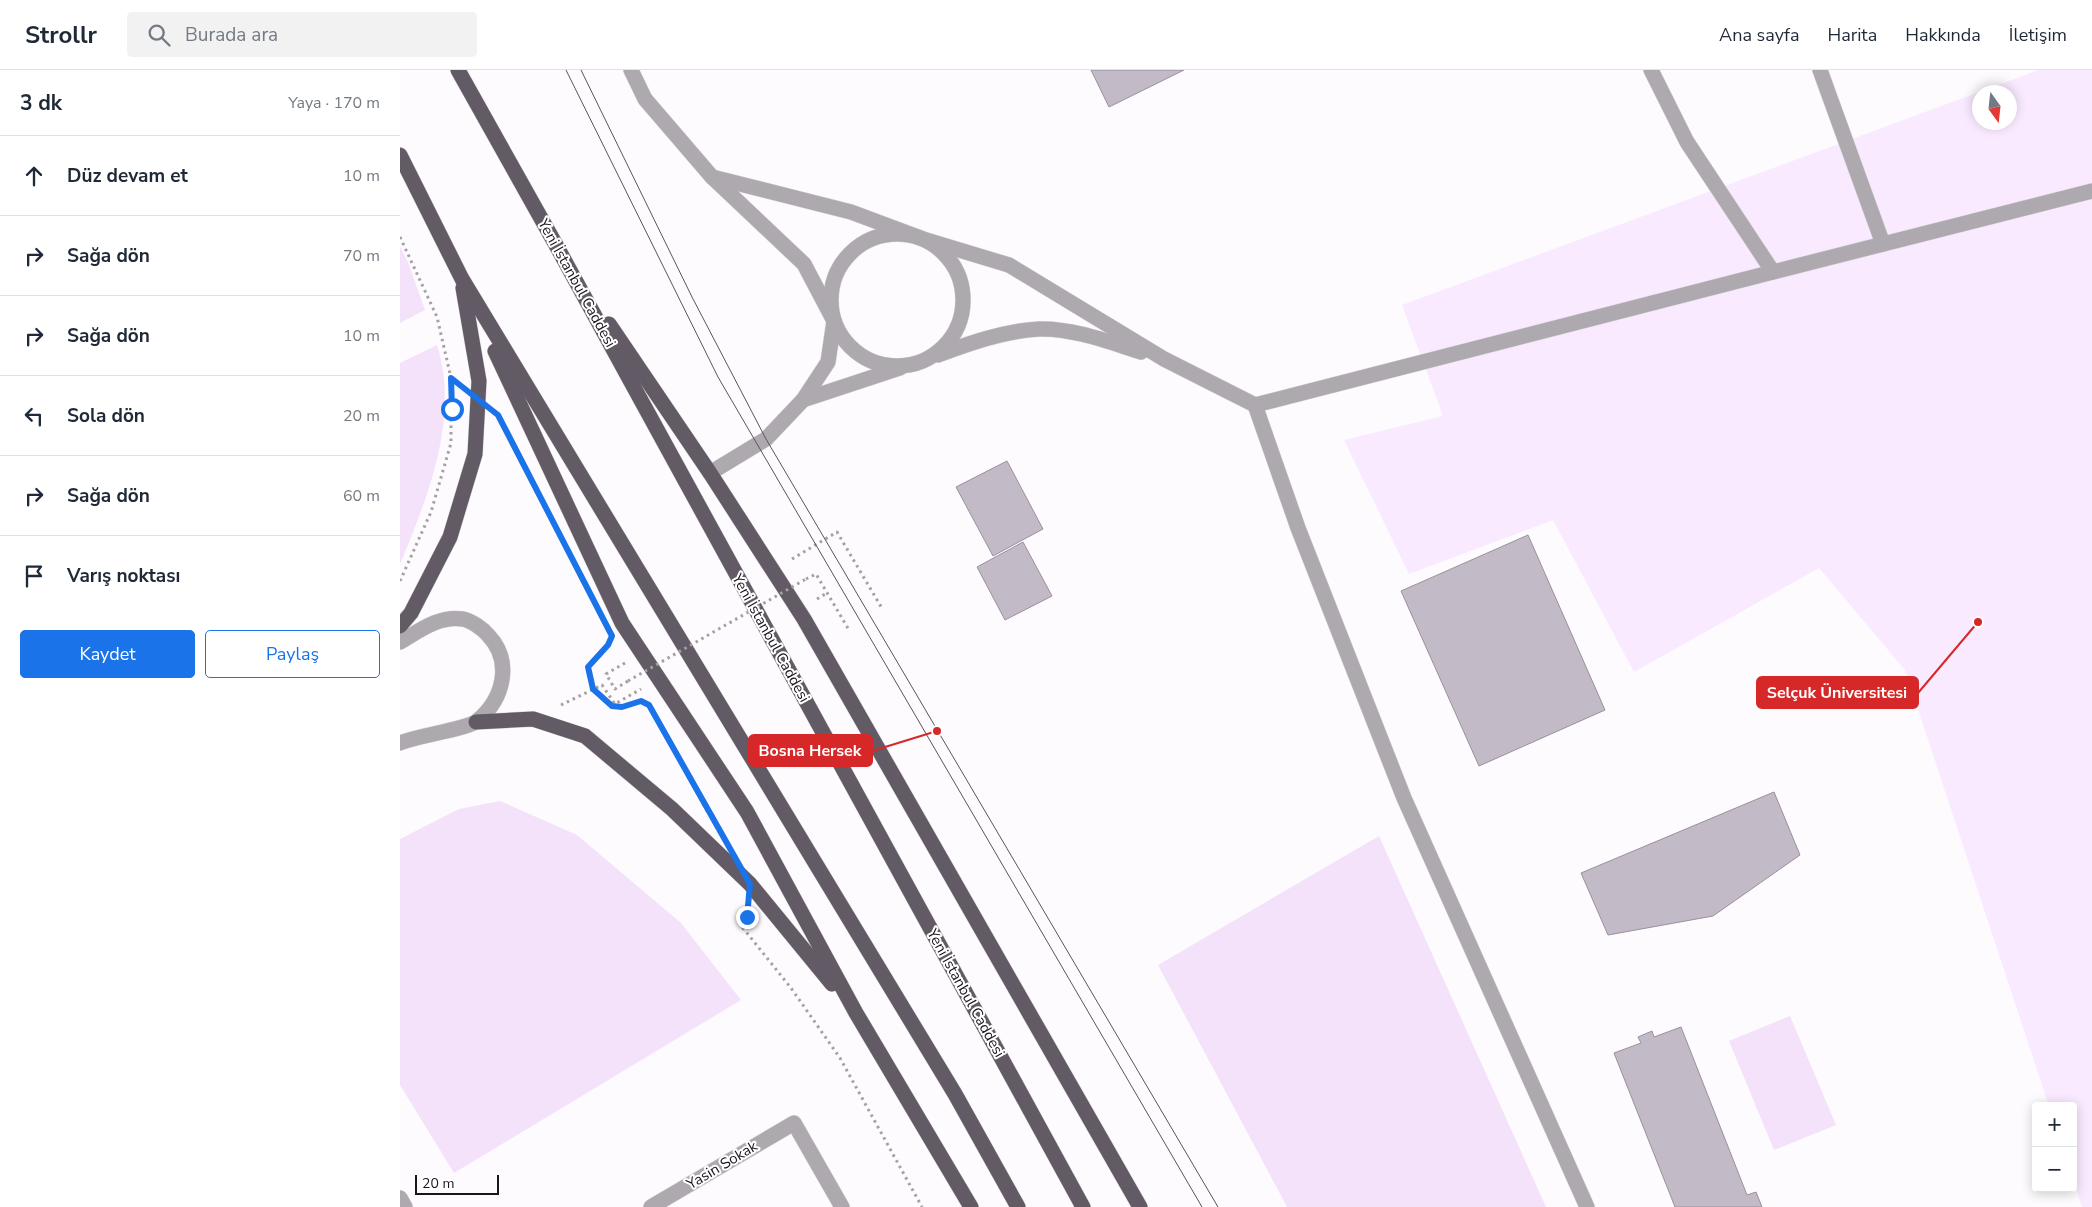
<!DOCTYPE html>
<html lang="tr">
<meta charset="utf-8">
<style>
:root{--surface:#fff;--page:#f2f2f3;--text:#1f2937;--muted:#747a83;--line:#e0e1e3;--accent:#1a73e8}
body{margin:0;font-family:"Nunito Sans",sans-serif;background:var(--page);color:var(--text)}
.controls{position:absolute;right:15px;bottom:15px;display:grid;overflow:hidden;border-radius:5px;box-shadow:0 2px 12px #0003}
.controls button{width:45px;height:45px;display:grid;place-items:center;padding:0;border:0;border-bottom:1px solid var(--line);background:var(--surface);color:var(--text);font:25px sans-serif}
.compass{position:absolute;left:1572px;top:15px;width:45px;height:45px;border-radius:50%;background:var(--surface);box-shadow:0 2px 12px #0003;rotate:165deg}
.scale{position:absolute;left:15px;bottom:12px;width:84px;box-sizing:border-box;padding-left:5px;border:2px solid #19151a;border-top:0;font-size:14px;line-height:18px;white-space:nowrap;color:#19151a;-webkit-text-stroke:4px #fff;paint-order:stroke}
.stop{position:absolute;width:15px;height:15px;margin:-11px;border:4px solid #1a73e8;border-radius:50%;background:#fff}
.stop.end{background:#1a73e8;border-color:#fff;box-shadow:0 1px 5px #0008}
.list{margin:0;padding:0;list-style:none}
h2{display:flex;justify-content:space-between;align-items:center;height:65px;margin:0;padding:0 20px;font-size:21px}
h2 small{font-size:16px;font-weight:400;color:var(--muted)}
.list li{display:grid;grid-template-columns:32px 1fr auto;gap:15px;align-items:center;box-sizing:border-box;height:80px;padding:0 20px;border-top:1px solid var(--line)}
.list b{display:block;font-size:19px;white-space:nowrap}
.list em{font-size:16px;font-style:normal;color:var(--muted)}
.actions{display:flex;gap:10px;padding:15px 20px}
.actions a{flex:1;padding:11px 0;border:1px solid var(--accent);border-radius:5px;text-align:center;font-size:18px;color:var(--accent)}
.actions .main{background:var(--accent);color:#fff}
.icon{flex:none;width:28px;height:28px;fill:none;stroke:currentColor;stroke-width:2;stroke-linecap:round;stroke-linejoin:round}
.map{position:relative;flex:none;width:1692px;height:1137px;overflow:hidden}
header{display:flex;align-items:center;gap:30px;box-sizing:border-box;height:70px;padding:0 25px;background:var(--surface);border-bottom:1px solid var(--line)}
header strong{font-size:24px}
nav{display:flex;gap:28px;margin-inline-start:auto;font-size:18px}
.search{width:350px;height:45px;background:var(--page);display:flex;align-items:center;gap:12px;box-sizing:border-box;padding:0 18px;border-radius:5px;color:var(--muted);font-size:19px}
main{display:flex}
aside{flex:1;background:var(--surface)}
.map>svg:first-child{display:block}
.built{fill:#f9eaff;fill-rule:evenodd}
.green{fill:#f4e2fa}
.building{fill:#c3bac7;stroke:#9a909d}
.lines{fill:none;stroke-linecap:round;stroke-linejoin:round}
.minor-casing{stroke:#d9d6d9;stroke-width:16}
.tertiary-casing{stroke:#d9d6d9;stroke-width:16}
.trunk-casing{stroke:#d9d6d9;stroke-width:16}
.path{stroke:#a4a1a4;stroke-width:3;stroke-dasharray:2.5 4;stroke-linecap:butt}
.minor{stroke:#ada9af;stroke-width:15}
.tertiary{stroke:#ada9af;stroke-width:15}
.trunk{stroke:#625a64;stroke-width:15}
.tram{stroke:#59565a;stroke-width:1}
.path-bridge{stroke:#a4a1a4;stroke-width:3;stroke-dasharray:2.5 4;stroke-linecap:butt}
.route{stroke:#1a73e8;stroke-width:6}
.labels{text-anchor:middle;stroke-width:4;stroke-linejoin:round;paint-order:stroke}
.street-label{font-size:15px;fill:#19151a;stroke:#fff}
.leader{fill:none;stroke:#d62828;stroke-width:2}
.callout-dot{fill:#d62828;stroke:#fff;stroke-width:2}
.callout{fill:#d62828;stroke:#d62828;stroke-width:2}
.callout-label{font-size:16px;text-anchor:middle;font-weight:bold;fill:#fff}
</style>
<header>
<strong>Strollr</strong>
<div class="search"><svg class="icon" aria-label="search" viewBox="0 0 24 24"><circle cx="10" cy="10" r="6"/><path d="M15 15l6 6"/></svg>Burada ara</div>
<nav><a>Ana sayfa</a><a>Harita</a><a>Hakkında</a><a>İletişim</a></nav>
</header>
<main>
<aside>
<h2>3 dk<small>Yaya · 170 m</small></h2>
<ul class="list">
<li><svg class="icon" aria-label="ahead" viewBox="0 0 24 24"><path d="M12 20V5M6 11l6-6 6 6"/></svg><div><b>Düz devam et</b></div><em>10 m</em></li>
<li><svg class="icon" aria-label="right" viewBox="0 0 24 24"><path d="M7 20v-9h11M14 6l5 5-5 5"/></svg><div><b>Sağa dön</b></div><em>70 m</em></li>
<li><svg class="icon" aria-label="right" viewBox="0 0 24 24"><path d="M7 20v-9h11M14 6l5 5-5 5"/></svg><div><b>Sağa dön</b></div><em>10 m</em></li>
<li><svg class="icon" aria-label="left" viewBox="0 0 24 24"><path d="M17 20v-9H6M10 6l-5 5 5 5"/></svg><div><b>Sola dön</b></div><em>20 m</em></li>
<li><svg class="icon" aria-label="right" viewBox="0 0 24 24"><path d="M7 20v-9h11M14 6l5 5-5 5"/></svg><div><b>Sağa dön</b></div><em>60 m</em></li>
<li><svg class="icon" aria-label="arrive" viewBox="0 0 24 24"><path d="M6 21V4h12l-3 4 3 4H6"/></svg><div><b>Varış noktası</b></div></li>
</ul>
<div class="actions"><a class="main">Kaydet</a><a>Paylaş</a></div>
</aside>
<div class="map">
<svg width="1692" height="1137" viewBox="0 0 1692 1137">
<rect width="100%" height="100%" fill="#fdfbfd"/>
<path class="built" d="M1639,0H1692V1137H1682L1673,1110V1036H1649L1505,600L1419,498L1234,602L1153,450L1009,504L944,370L1043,346L1002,235ZM1580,22H1610V52H1580Z"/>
<g class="green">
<path d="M0,177L8,192L25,240L0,253Z"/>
<path d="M37,275C60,348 28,427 0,494V293Z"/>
<path d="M100,731L177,765L281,853L341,930L54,1103L0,1015V769L59,739Z"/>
<path d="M979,766L1146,1137H887L758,895Z"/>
<path d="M1390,946L1436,1055L1374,1080L1329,971Z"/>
</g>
<g class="building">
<path d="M691,0H784L709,37Z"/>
<path d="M607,391L643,459L593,486L556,417Z"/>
<path d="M1128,465L1205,640L1079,696L1001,521Z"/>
<path d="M623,472L652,526L605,550L577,497Z"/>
<path d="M1374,722L1400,785L1313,846L1208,865L1181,803Z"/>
<path d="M1281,957L1347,1125L1356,1122L1362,1137H1275L1214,983L1241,973L1238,967L1252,961L1254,967Z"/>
</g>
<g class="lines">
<defs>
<g id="minor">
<path d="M1420,0L1483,174"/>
<path d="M1373,202L1692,121"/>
<path d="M855,335L1373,202L1287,72L1251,0"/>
<path d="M0,1128L5,1137"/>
<path d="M251,1137L394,1053L442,1137"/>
</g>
<g id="tertiary">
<path d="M231,0L245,29L312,107L404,194L434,251L428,292L403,330L366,369L310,403"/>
<path d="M312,107L451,142L526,170L609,195L764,289L855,335L898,458L1004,728L1187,1137"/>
<circle cx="497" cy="230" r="66"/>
<path d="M538,285C570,273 604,261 639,259C673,258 709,272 741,282"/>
<path d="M403,330L500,298"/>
<path d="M0,572C19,561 39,545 63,549C72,551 83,559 88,565C113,591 104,629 77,651C67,659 16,666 0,673"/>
</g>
<g id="trunk">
<path d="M58,0L156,175L683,1137"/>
<path d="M0,85L62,209L555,1024L618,1137"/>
<path d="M209,254L310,403L404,549L740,1137"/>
<path d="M95,281L222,553L347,742L456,943L571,1137"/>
<path d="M0,556L11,543L50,467L75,384L79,311L63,218"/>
<path d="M76,652L133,649L185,666L272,739L350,814L432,914"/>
</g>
</defs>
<use href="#minor" class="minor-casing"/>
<use href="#tertiary" class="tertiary-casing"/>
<use href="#trunk" class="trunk-casing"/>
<g class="path">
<path d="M0,167L37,247L51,308L56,312"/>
<path d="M392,489L437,462L483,540"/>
<path d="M406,509L416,504L449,560"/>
<path d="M0,511L31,442L51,373V309"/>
<path d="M417,529L427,523"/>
<path d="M209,572L188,597L193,619L212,636L221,637L241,631L249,636"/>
<path d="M225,593L206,604L215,619L228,611"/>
<path d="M161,635L202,615L215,634L241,619"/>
<path d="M256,648L307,741"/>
<path d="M347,845L343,858L391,918L440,988L522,1137"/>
</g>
<use href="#minor" class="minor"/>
<use href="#tertiary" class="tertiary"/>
<use href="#trunk" class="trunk"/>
<g class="tram">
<path d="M166,0L318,307L802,1137"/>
<path d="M181,0L292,227L366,369L818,1137"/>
</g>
<path class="path-bridge" d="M228,611L406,509"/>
</g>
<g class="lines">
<path class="route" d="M52,339L51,308L98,345L212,566L208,575L188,597L193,619L212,636L222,637L241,631L249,635L350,814L347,847"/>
</g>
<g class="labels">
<g class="street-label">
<text transform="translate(177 213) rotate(61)" y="5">Yeni İstanbul Caddesi</text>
<text transform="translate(371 568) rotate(61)" y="5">Yeni İstanbul Caddesi</text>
<text transform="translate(566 923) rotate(61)" y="5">Yeni İstanbul Caddesi</text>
<text transform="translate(322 1095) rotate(-31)" y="5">Yasin Sokak</text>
</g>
</g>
<path class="leader" d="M1578 552L1518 623M537 661L472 681"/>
<g class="callout-dot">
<circle cx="1578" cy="552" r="5"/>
<circle cx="537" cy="661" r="5"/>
</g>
<g class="callout">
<rect x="1357" y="607" width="161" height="31" rx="5"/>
<rect x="349" y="665" width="123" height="31" rx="5"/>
</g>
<g class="callout-label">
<text x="1437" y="628">Selçuk Üniversitesi</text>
<text x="410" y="686">Bosna Hersek</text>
</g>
</svg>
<div class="controls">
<button>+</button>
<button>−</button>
</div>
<svg class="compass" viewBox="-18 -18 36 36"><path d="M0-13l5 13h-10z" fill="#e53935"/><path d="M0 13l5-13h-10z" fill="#747a83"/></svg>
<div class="scale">20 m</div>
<div class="stop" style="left:52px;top:339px"></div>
<div class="stop end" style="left:347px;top:847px"></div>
</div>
</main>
